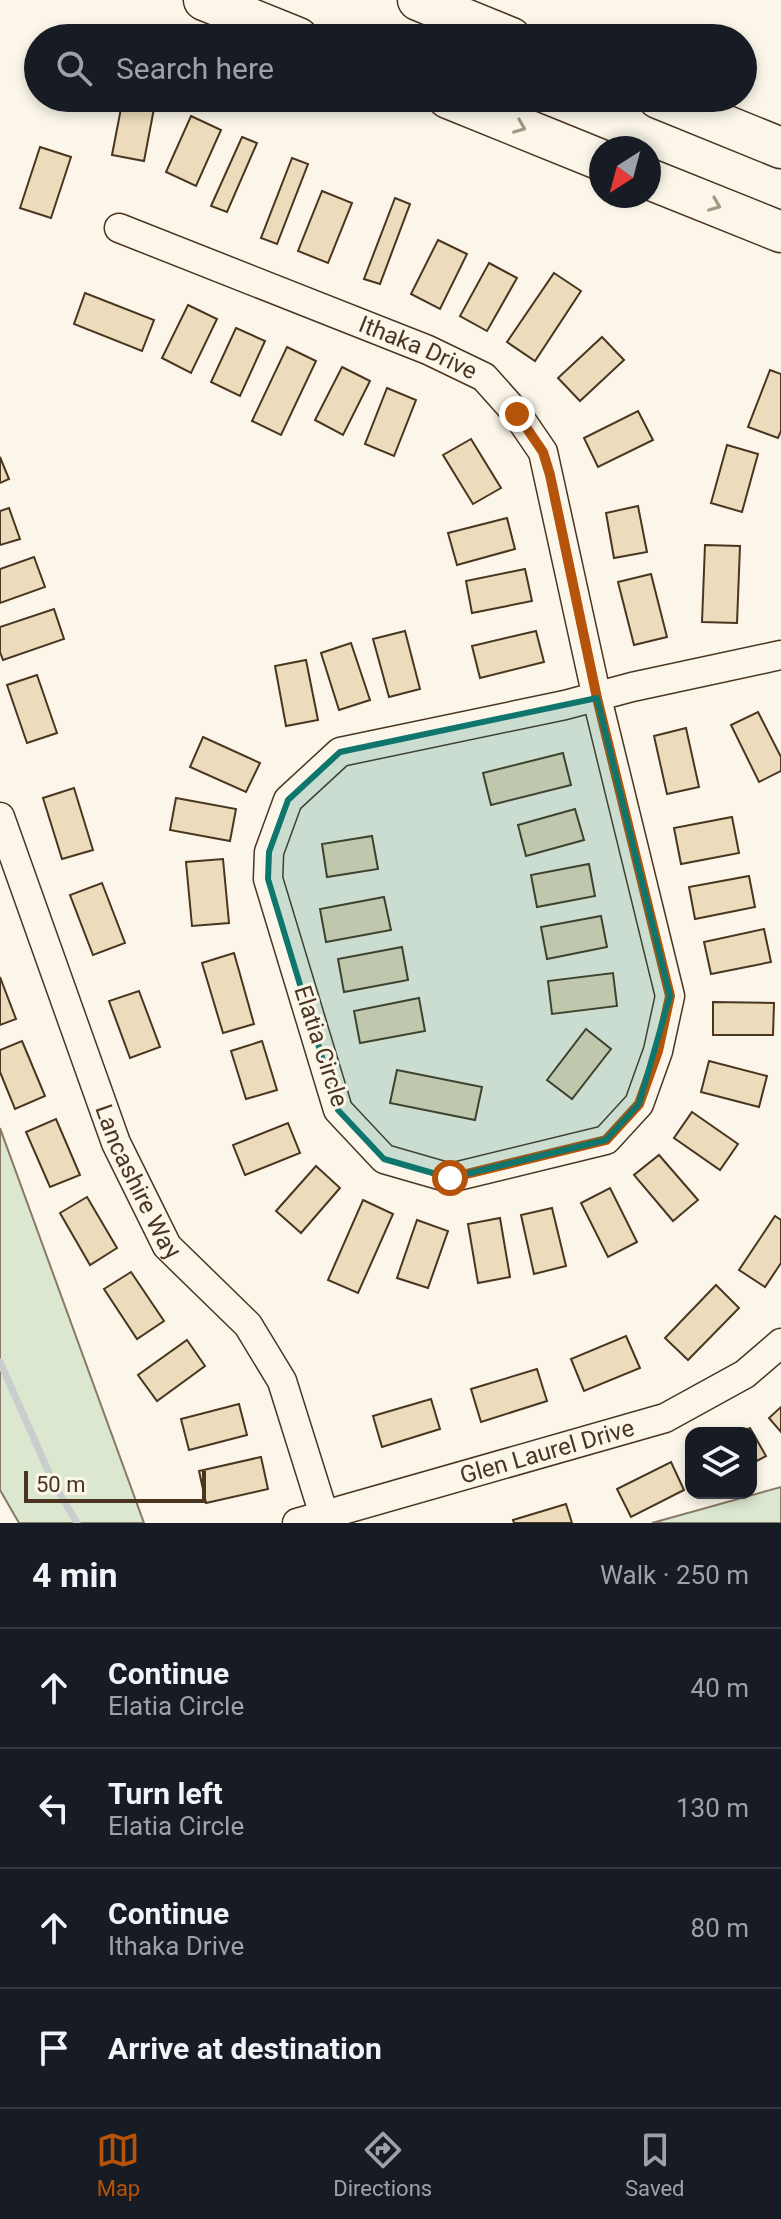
<!DOCTYPE html>
<meta charset="utf-8">
<style>
:root{--surface:#171b24;--page:#20242c;--text:#f1f3f6;--muted:#9ea1a6;--line:#363941;--accent:#b45309}
body{margin:0;font-family:Roboto,sans-serif;background:var(--page);color:var(--text)}
.controls{position:absolute;right:24px;bottom:24px;display:grid;overflow:hidden;border-radius:16px;box-shadow:0 4px 12px #0003}
.controls button{width:72px;height:72px;display:grid;place-items:center;padding:0;border:0;border-bottom:2px solid var(--line);background:var(--surface);color:var(--text);font:40px sans-serif}
.compass{position:absolute;left:589px;top:136px;width:72px;height:72px;border-radius:50%;background:var(--surface);box-shadow:0 4px 12px #0003;rotate:216deg}
.scale{position:absolute;left:24px;bottom:20px;width:182px;box-sizing:border-box;padding-left:8px;border:4px solid #4a3520;border-top:0;font-size:22px;line-height:28px;white-space:nowrap;color:#4a3520;-webkit-text-stroke:6px #fbf6e9;paint-order:stroke}
.stop{position:absolute;width:24px;height:24px;margin:-18px;border:6px solid #b45309;border-radius:50%;background:#fff}
.stop.end{background:#b45309;border-color:#fff;box-shadow:0 2px 8px #0008}
.list{margin:0;padding:0;list-style:none}
h2{display:flex;justify-content:space-between;align-items:center;height:104px;margin:0;padding:0 32px;font-size:34px}
h2 small{font-size:26px;font-weight:400;color:var(--muted)}
.list li{display:grid;grid-template-columns:52px 1fr auto;gap:24px;align-items:center;box-sizing:border-box;height:120px;padding:0 32px;border-top:2px solid var(--line)}
.list b{display:block;font-size:30px;white-space:nowrap}
.list p{margin:0;font-size:26px;white-space:nowrap;color:var(--muted)}
.list em{font-size:26px;font-style:normal;color:var(--muted)}
.icon{flex:none;width:44px;height:44px;fill:none;stroke:currentColor;stroke-width:2;stroke-linecap:round;stroke-linejoin:round}
.map{position:relative;flex:none;width:781px;height:1523px;overflow:hidden}
.search{position:absolute;background:var(--surface);box-shadow:0 4px 12px #0003;left:24px;right:24px;top:24px;height:88px;display:flex;align-items:center;gap:20px;box-sizing:border-box;padding:0 28px;border-radius:44px;color:var(--muted);font-size:30px}
.sheet{height:584px;background:var(--surface)}
nav{display:flex;justify-content:space-around;align-items:center;box-sizing:border-box;height:112px;border-top:2px solid var(--line);background:var(--surface);font-size:22px;color:var(--muted)}
nav a{display:grid;justify-items:center;gap:4px}
nav .on{color:var(--accent)}
.map>svg:first-child{display:block}
.green{fill:#dce7d0;stroke:#887966;stroke-width:2}
.lines{fill:none;stroke-linecap:round;stroke-linejoin:round}
.stream{stroke:#c9cecd;stroke-width:7}
.building{fill:#ecdcbc;stroke:#4a3520;stroke-width:2}
.minor-casing{stroke:#4a3520;stroke-width:31}
.highway-casing{stroke:#4a3520;stroke-width:43}
.minor{stroke:#fbf6e9;stroke-width:28}
.highway{stroke:#fbf6e9;stroke-width:40}
.oneway{stroke:#a29684}
.route{stroke:#b45309;stroke-width:10}
.marked{fill:#0f766e;fill-opacity:0.2;stroke:#0f766e;stroke-width:6;stroke-linejoin:round}
.labels{text-anchor:middle;stroke-width:6;stroke-linejoin:round;paint-order:stroke}
.street-label{font-size:24px;fill:#4a3520;stroke:#fbf6e9}
</style>
<div class="map">
<svg width="781" height="1523" viewBox="0 0 781 1523">
<rect width="100%" height="100%" fill="#fbf6e9"/>
<g class="green">
<path d="M0,1128L144,1523H19L0,1490Z"/>
<path d="M781,1487V1523H652Z"/>
</g>
<g class="lines">
<path class="stream" d="M0,1362L54,1484L77,1523"/>
</g>
<g class="building">
<path d="M123,98H156L144,161L112,155Z"/>
<path d="M191,116L221,130L196,186L166,172Z"/>
<path d="M242,137L257,143L227,212L211,206Z"/>
<path d="M40,147L71,157L51,218L20,208Z"/>
<path d="M292,158L308,164L277,244L261,238Z"/>
<path d="M322,191L352,203L328,263L298,251Z"/>
<path d="M395,198L410,204L380,284L364,279Z"/>
<path d="M438,240L467,254L440,309L411,294Z"/>
<path d="M489,263L517,278L487,331L460,316Z"/>
<path d="M554,273L581,291L535,361L507,342Z"/>
<path d="M85,293L154,320L142,351L74,324Z"/>
<path d="M188,305L217,319L191,373L162,358Z"/>
<path d="M236,328L265,341L240,396L211,382Z"/>
<path d="M602,337L624,360L580,401L558,378Z"/>
<path d="M287,347L316,361L281,435L252,421Z"/>
<path d="M342,367L370,381L343,435L315,420Z"/>
<path d="M770,370L781,374V431L778,438L748,427Z"/>
<path d="M387,388L416,400L394,456L365,444Z"/>
<path d="M638,411L653,440L598,467L584,438Z"/>
<path d="M471,439L501,488L473,504L443,455Z"/>
<path d="M727,445L758,454L742,512L711,503Z"/>
<path d="M0,457L9,479L0,483Z"/>
<path d="M638,506L647,552L614,558L606,513Z"/>
<path d="M9,508L20,539L0,545V511Z"/>
<path d="M507,518L515,549L457,565L448,533Z"/>
<path d="M705,545L740,546L737,623L702,622Z"/>
<path d="M34,557L45,587L0,603V569Z"/>
<path d="M525,569L532,601L472,613L466,581Z"/>
<path d="M651,574L667,637L634,645L618,582Z"/>
<path d="M54,609L64,639L3,660L0,652V627Z"/>
<path d="M405,631L420,689L389,697L373,639Z"/>
<path d="M536,631L544,662L480,678L472,646Z"/>
<path d="M351,643L370,700L339,710L321,653Z"/>
<path d="M306,660L318,720L286,726L275,666Z"/>
<path d="M37,675L57,733L27,743L7,685Z"/>
<path d="M758,712L781,757V771L759,782L731,725Z"/>
<path d="M686,728L699,787L667,794L654,736Z"/>
<path d="M203,737L260,763L246,792L190,767Z"/>
<path d="M563,753L571,785L491,805L483,773Z"/>
<path d="M74,788L93,850L62,859L43,798Z"/>
<path d="M176,798L236,809L230,841L170,830Z"/>
<path d="M575,809L584,840L526,856L518,825Z"/>
<path d="M732,817L739,853L681,864L674,828Z"/>
<path d="M372,836L378,869L327,877L322,844Z"/>
<path d="M223,859L229,923L192,926L186,862Z"/>
<path d="M589,864L595,896L537,907L531,875Z"/>
<path d="M749,876L755,907L695,919L689,887Z"/>
<path d="M102,883L125,943L93,955L70,895Z"/>
<path d="M384,897L391,930L326,942L320,909Z"/>
<path d="M601,916L607,947L547,959L541,927Z"/>
<path d="M764,929L771,962L711,974L704,942Z"/>
<path d="M402,947L408,980L344,992L338,959Z"/>
<path d="M234,953L254,1024L223,1033L202,963Z"/>
<path d="M613,973L617,1006L552,1014L548,981Z"/>
<path d="M0,977L16,1019L0,1025Z"/>
<path d="M139,991L160,1047L130,1058L109,1001Z"/>
<path d="M419,998L425,1031L360,1043L354,1011Z"/>
<path d="M713,1002L774,1003L773,1035H713Z"/>
<path d="M586,1029L611,1049L572,1099L547,1080Z"/>
<path d="M22,1041L45,1096L15,1109L0,1072V1050Z"/>
<path d="M262,1041L277,1090L246,1099L231,1051Z"/>
<path d="M709,1061L767,1076L759,1107L701,1092Z"/>
<path d="M397,1070L482,1087L475,1120L390,1103Z"/>
<path d="M692,1112L738,1144L720,1170L674,1138Z"/>
<path d="M56,1119L80,1175L50,1187L26,1132Z"/>
<path d="M288,1123L300,1153L245,1175L233,1145Z"/>
<path d="M659,1155L698,1200L673,1221L634,1175Z"/>
<path d="M316,1166L340,1188L301,1233L276,1211Z"/>
<path d="M610,1188L637,1242L608,1257L581,1203Z"/>
<path d="M87,1197L117,1248L90,1265L60,1213Z"/>
<path d="M363,1200L393,1214L358,1293L328,1280Z"/>
<path d="M552,1208L566,1266L534,1274L521,1215Z"/>
<path d="M775,1216L781,1220V1263L765,1287L739,1270Z"/>
<path d="M500,1218L510,1277L478,1283L468,1224Z"/>
<path d="M417,1220L448,1231L428,1288L397,1278Z"/>
<path d="M131,1272L164,1321L137,1339L104,1289Z"/>
<path d="M716,1285L739,1308L688,1360L665,1338Z"/>
<path d="M626,1336L640,1368L584,1391L571,1359Z"/>
<path d="M187,1340L205,1366L157,1401L138,1375Z"/>
<path d="M537,1369L547,1401L481,1422L471,1389Z"/>
<path d="M431,1399L440,1429L382,1447L373,1416Z"/>
<path d="M239,1404L247,1435L189,1450L181,1419Z"/>
<path d="M781,1407V1432L769,1418Z"/>
<path d="M750,1428L766,1456L751,1464V1433H740Z"/>
<path d="M261,1457L268,1489L206,1503L199,1471Z"/>
<path d="M671,1462L684,1490L631,1517L617,1489Z"/>
<path d="M566,1504L572,1523H514L513,1520Z"/>
</g>
<g class="lines">
<defs>
<g id="minor">
<path id="s1" d="M119,228L428,350L484,377L517,414L543,452L597,698L670,996L658,1051L639,1104L606,1140L450,1178L384,1159L338,1110L268,879L269,852L288,800L340,752L565,705L632,687L781,655"/>
<path id="s2" d="M0,817L116,1143L167,1246L248,1325L282,1381L324,1515"/>
<path id="s3" d="M297,1523L665,1418L745,1374L781,1343"/>
</g>
<g id="highway">
<path d="M204,0L298,38"/>
<path d="M418,0L511,38"/>
<path d="M448,98L601,160"/>
<path d="M658,98L781,148"/>
<path d="M649,179L781,232"/>
</g>
</defs>
<use href="#minor" class="minor-casing"/>
<use href="#highway" class="highway-casing"/>
<use href="#minor" class="minor"/>
<use href="#highway" class="highway"/>
</g>
<defs><path id="oneway-chevron" d="M-2-3.5L2.5 0L-2 3.5" fill="none" stroke-width="1.6" stroke-linecap="round" stroke-linejoin="round" transform="scale(2)"/></defs>
<g class="oneway">
<use href="#oneway-chevron" transform="translate(520 127) rotate(22)"/>
<use href="#oneway-chevron" transform="translate(715 205) rotate(22)"/>
</g>
<g class="lines">
<path class="route" d="M450,1178L606,1140L639,1104L658,1051L670,996L597,698L550,475L543,452L517,414"/>
</g>
<path class="marked" d="M597,698L670,996L639,1104L606,1140L450,1178L384,1159L338,1110L268,879L269,852L288,800L340,752Z"/>
<g class="labels">
<g class="street-label">
<text dy="8" stroke="none"><textPath href="#s1" startOffset="322">Ithaka Drive</textPath></text>
<text transform="translate(321 1046) rotate(72)" y="8">Elatia Circle</text>
<text dy="8" stroke="none"><textPath href="#s2" startOffset="390">Lancashire Way</textPath></text>
<text dy="8" stroke="none"><textPath href="#s3" startOffset="260">Glen Laurel Drive</textPath></text>
</g>
</g>
</svg>
<div class="controls">
<button><svg class="icon" aria-label="layers" viewBox="0 0 24 24"><path d="M12 4l9 5-9 5-9-5zM3 14l9 5 9-5"/></svg></button>
</div>
<svg class="compass" viewBox="-18 -18 36 36"><path d="M0-13l5 13h-10z" fill="#e53935"/><path d="M0 13l5-13h-10z" fill="#9ea1a6"/></svg>
<div class="scale">50 m</div>
<div class="stop" style="left:450px;top:1178px"></div>
<div class="stop end" style="left:517px;top:414px"></div>
<div class="search"><svg class="icon" aria-label="search" viewBox="0 0 24 24"><circle cx="10" cy="10" r="6"/><path d="M15 15l6 6"/></svg>Search here</div>
</div>
<section class="sheet">
<h2>4 min<small>Walk · 250 m</small></h2>
<ul class="list">
<li><svg class="icon" aria-label="ahead" viewBox="0 0 24 24"><path d="M12 20V5M6 11l6-6 6 6"/></svg><div><b>Continue</b><p>Elatia Circle</p></div><em>40 m</em></li>
<li><svg class="icon" aria-label="left" viewBox="0 0 24 24"><path d="M17 20v-9H6M10 6l-5 5 5 5"/></svg><div><b>Turn left</b><p>Elatia Circle</p></div><em>130 m</em></li>
<li><svg class="icon" aria-label="ahead" viewBox="0 0 24 24"><path d="M12 20V5M6 11l6-6 6 6"/></svg><div><b>Continue</b><p>Ithaka Drive</p></div><em>80 m</em></li>
<li><svg class="icon" aria-label="arrive" viewBox="0 0 24 24"><path d="M6 21V4h12l-3 4 3 4H6"/></svg><div><b>Arrive at destination</b></div></li>
</ul>
</section>
<nav>
<a class="on"><svg class="icon" aria-label="map" viewBox="0 0 24 24"><path d="M3 6l6-2 6 2 6-2v14l-6 2-6-2-6 2zM9 4v14M15 6v14"/></svg>Map</a>
<a><svg class="icon" aria-label="directions" viewBox="0 0 24 24"><path d="M12 3l9 9-9 9-9-9zM9 14v-3h6M13 9l2 2-2 2"/></svg>Directions</a>
<a><svg class="icon" aria-label="saved" viewBox="0 0 24 24"><path d="M7 4h10v16l-5-4-5 4z"/></svg>Saved</a>
</nav>
